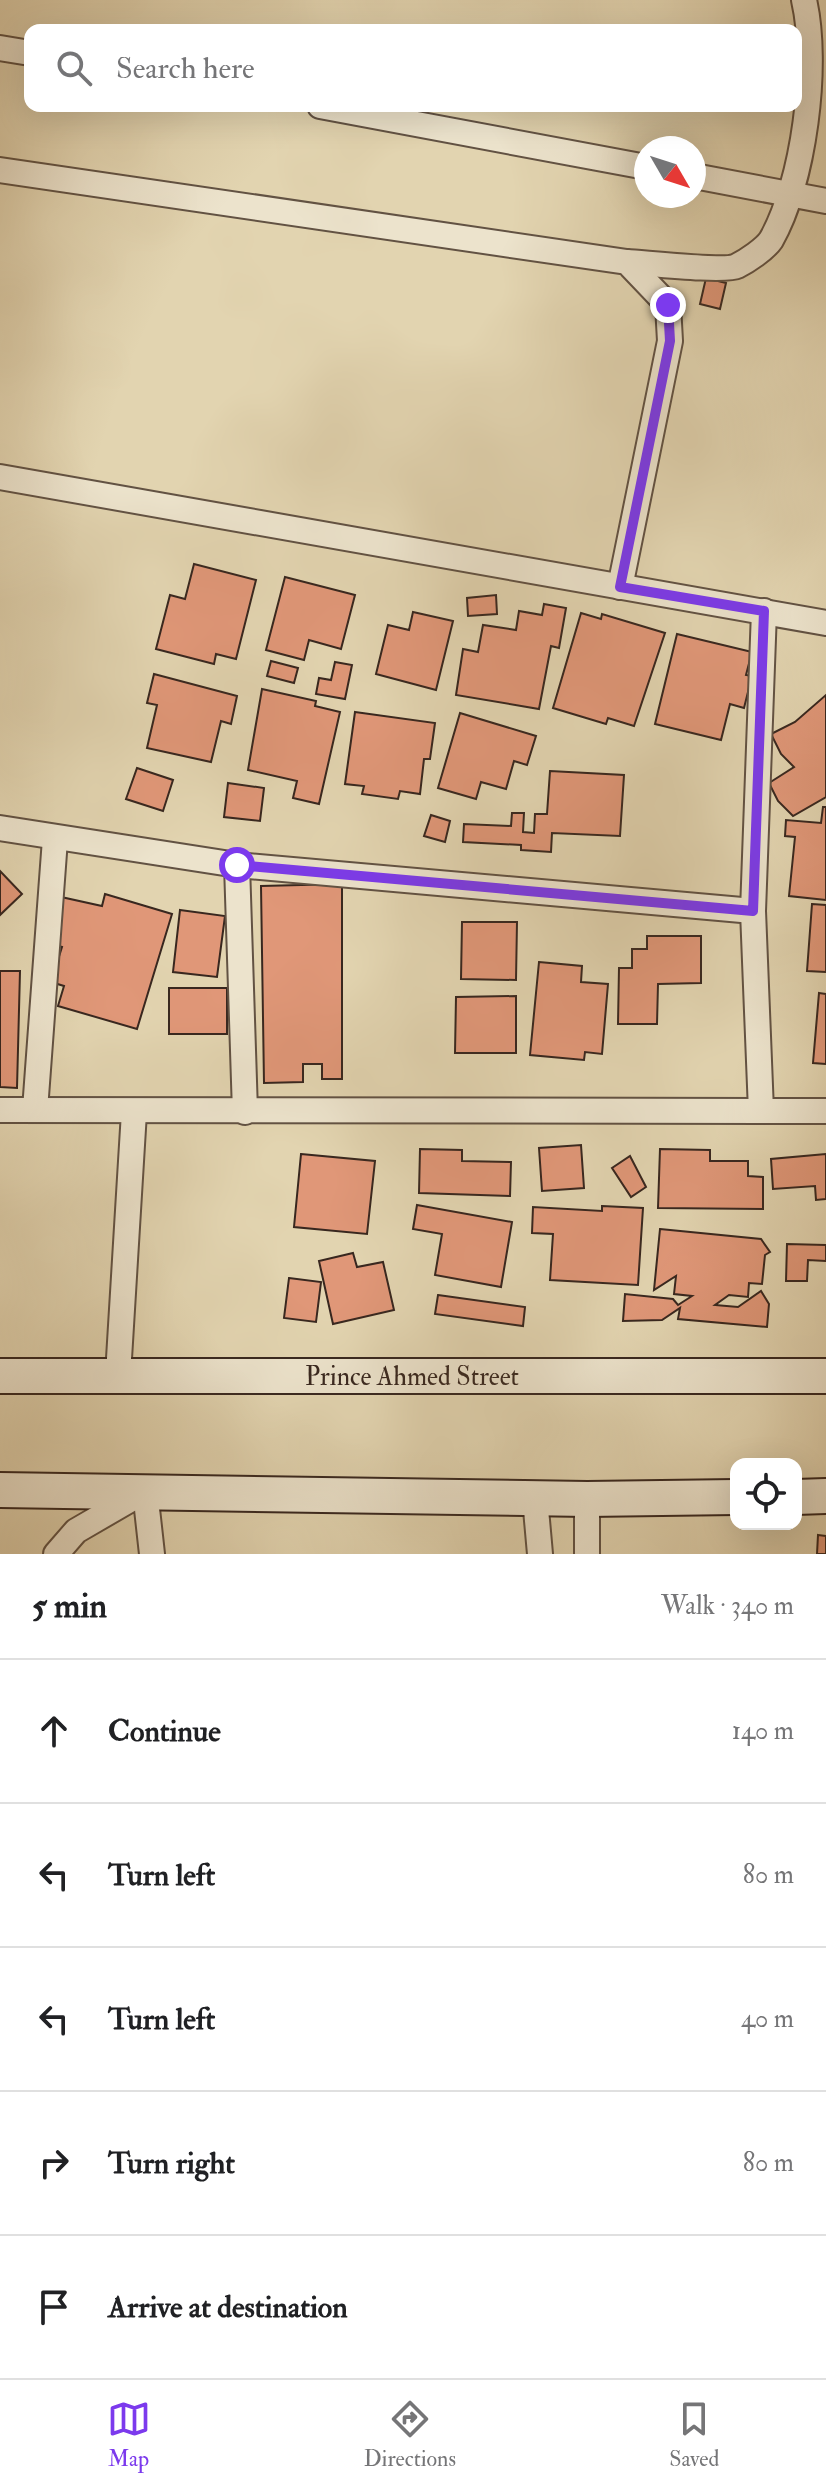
<!DOCTYPE html>
<meta charset="utf-8">
<style>
:root{--surface:#fff;--page:#f6f6f6;--text:#202124;--muted:#757577;--line:#e0e0e0;--accent:#7c3aed}
body{margin:0;font-family:"IM FELL Double Pica",serif;background:var(--page);color:var(--text)}
.controls{position:absolute;right:24px;bottom:24px;display:grid;overflow:hidden;border-radius:16px;box-shadow:0 8px 32px #0002}
.controls button{width:72px;height:72px;display:grid;place-items:center;padding:0;border:0;border-bottom:2px solid var(--line);background:var(--surface);color:var(--text);font:40px sans-serif}
.compass{position:absolute;left:634px;top:136px;width:72px;height:72px;border-radius:50%;background:var(--surface);box-shadow:0 8px 32px #0002;rotate:129deg}
.stop{position:absolute;width:24px;height:24px;margin:-18px;border:6px solid #7c3aed;border-radius:50%;background:#fff}
.stop.end{background:#7c3aed;border-color:#fff;box-shadow:0 2px 8px #0008}
.list{margin:0;padding:0;list-style:none}
h2{display:flex;justify-content:space-between;align-items:center;height:104px;margin:0;padding:0 32px;font-size:34px}
h2 small{font-size:26px;font-weight:400;color:var(--muted)}
.list li{display:grid;grid-template-columns:52px 1fr auto;gap:24px;align-items:center;box-sizing:border-box;height:144px;padding:0 32px;border-top:2px solid var(--line)}
.list b{display:block;font-size:30px;white-space:nowrap}
.list em{font-size:26px;font-style:normal;color:var(--muted)}
.icon{flex:none;width:44px;height:44px;fill:none;stroke:currentColor;stroke-width:2;stroke-linecap:round;stroke-linejoin:round}
.map{position:relative;flex:none;width:826px;height:1554px;overflow:hidden}
.search{position:absolute;background:var(--surface);box-shadow:0 8px 32px #0002;left:24px;right:24px;top:24px;height:88px;display:flex;align-items:center;gap:20px;box-sizing:border-box;padding:0 28px;border-radius:16px;color:var(--muted);font-size:30px}
.sheet{height:824px;background:var(--surface)}
nav{display:flex;justify-content:space-around;align-items:center;box-sizing:border-box;height:112px;border-top:2px solid var(--line);background:var(--surface);font-size:22px;color:var(--muted)}
nav a{display:grid;justify-items:center;gap:4px}
nav .on{color:var(--accent)}
.map>svg:first-child{display:block}
.building{fill:#e09778;stroke:#38271f;stroke-width:2}
.lines{fill:none;stroke-linecap:round;stroke-linejoin:round}
.minor-casing{stroke:#625243;stroke-width:28}
.secondary-casing{stroke:#38271f;stroke-width:38}
.minor{stroke:#ece3cc;stroke-width:24}
.secondary{stroke:#ece3cc;stroke-width:34}
.route{stroke:#7c3aed;stroke-width:10}
.labels{text-anchor:middle;stroke-width:6;stroke-linejoin:round;paint-order:stroke}
.street-label{font-size:26px;fill:#38271f;stroke:#ece3cc}
</style>
<div class="map">
<svg width="826" height="1554" viewBox="0 0 826 1554">
<rect width="100%" height="100%" fill="#e2d4b0"/>
<filter id="stains"><feTurbulence type="fractalNoise" baseFrequency=".0025" numOctaves="4"/><feColorMatrix values="0 0 0 0 .2 0 0 0 0 .09 0 0 0 0 .02 0 0 0 .5 -.17"/></filter>
<radialGradient id="worn" r=".72"><stop offset=".6" stop-color="#630" stop-opacity="0"/><stop offset="1" stop-color="#630" stop-opacity=".3"/></radialGradient>
<g class="building">
<path d="M706,278L726,283L720,309L700,304Z"/>
<path d="M194,564L256,580L236,659L216,654L214,664L156,649L170,595L185,599Z"/>
<path d="M285,577L355,595L341,649L309,640L304,660L266,650Z"/>
<path d="M496,595L497,614L468,616L467,598Z"/>
<path d="M544,604L566,608L559,648L551,646L539,709L456,695L463,649L478,652L483,625L516,630L519,611L542,615Z"/>
<path d="M413,612L453,621L436,690L376,674L388,625L409,630Z"/>
<path d="M581,613L601,619L602,614L665,633L634,726L608,718L606,724L553,708Z"/>
<path d="M677,634L752,652L746,675L752,676L744,708L730,704L721,740L655,724Z"/>
<path d="M271,661L298,668L294,683L267,676Z"/>
<path d="M335,662L352,665L345,699L316,694L319,678L331,680Z"/>
<path d="M154,674L237,696L231,724L221,721L211,762L147,748L157,705L147,703Z"/>
<path d="M262,689L316,701L315,706L340,712L319,804L293,798L297,781L248,770Z"/>
<path d="M826,695V797L793,816L778,801L769,783L794,767L781,754L771,734L795,722Z"/>
<path d="M355,712L435,723L430,759H424L420,794L400,791L398,799L362,794L364,786L345,784Z"/>
<path d="M460,713L536,736L527,765L514,761L506,789L481,782L476,799L438,788Z"/>
<path d="M137,768L173,780L163,811L126,799Z"/>
<path d="M550,771L624,775L620,836L552,833L551,852L521,850V845L463,842L464,824L511,826L512,813H524L523,832L534,833L535,814H547Z"/>
<path d="M228,783L264,788L260,821L224,817Z"/>
<path d="M823,807H826V900L789,896L795,837L785,836L786,820L821,823Z"/>
<path d="M431,815L450,821L445,842L424,836Z"/>
<path d="M0,871L22,894L0,915Z"/>
<path d="M342,884V1079H322V1064H303V1082L264,1083L261,886Z"/>
<path d="M105,894L172,914L137,1029L58,1006L64,986L51,982L62,947L48,943L61,897L102,906Z"/>
<path d="M812,904L826,905V972L807,971Z"/>
<path d="M180,910L225,916L217,977L173,972Z"/>
<path d="M462,922H517L516,980L461,979Z"/>
<path d="M647,936H701V983L658,984L657,1024H618L619,968H632V949H647Z"/>
<path d="M539,962L582,966L581,982L608,984L602,1054L585,1052L584,1060L530,1055Z"/>
<path d="M0,971H20L17,1088L0,1087Z"/>
<rect x="169" y="988" width="58" height="46"/>
<path d="M819,993L826,994V1064L813,1063Z"/>
<path d="M516,996V1053H455L456,997Z"/>
<path d="M581,1145L584,1188L542,1191L539,1148Z"/>
<path d="M420,1149L462,1150V1161L511,1162L510,1196L419,1193Z"/>
<path d="M660,1149L710,1150V1161H748V1176L763,1177V1209L658,1208Z"/>
<path d="M301,1154L375,1161L367,1234L294,1227Z"/>
<path d="M826,1154V1199L816,1200L815,1186L773,1189L771,1159Z"/>
<path d="M630,1156L646,1187L631,1197L612,1168Z"/>
<path d="M417,1205L512,1222L501,1287L435,1275L442,1234L413,1229Z"/>
<path d="M602,1206L643,1208L638,1285L550,1280L553,1234L532,1233L533,1207L602,1211Z"/>
<path d="M660,1229L761,1239L770,1252L765,1255L762,1284L749,1283L748,1297L729,1295L715,1305L738,1307L761,1291L769,1304L767,1327L678,1319L680,1308L662,1320L623,1321L625,1294L673,1299L678,1305L692,1296L674,1294L676,1276L654,1290Z"/>
<path d="M787,1244L826,1245V1261L808,1260L807,1281H786Z"/>
<path d="M353,1253L357,1267L383,1262L394,1310L333,1324L319,1261Z"/>
<path d="M289,1278L321,1282L316,1322L284,1318Z"/>
<path d="M438,1295L525,1307L523,1326L435,1314Z"/>
<path d="M818,1535L826,1536V1554H817Z"/>
</g>
<g class="lines">
<defs>
<g id="minor">
<path d="M0,48L30,53"/>
<path d="M320,106L646,167"/>
<path d="M0,170L627,262L668,305L670,341L620,587"/>
<path d="M694,176L826,201"/>
<path d="M627,262C646,263 725,272 737,266C747,261 765,249 771,240C804,182 819,65 804,0"/>
<path d="M0,477L826,623"/>
<path d="M0,828L237,865L753,911"/>
<path d="M237,865L245,1112"/>
<path d="M0,1110L826,1111"/>
<path d="M35,1110L55,839"/>
<path d="M761,1111L753,911L764,611"/>
<path d="M118,1375L134,1112"/>
<path d="M535,1498L540,1554"/>
<path d="M587,1499V1554"/>
<path d="M56,1554L76,1531L145,1491L152,1554"/>
</g>
<g id="secondary">
<path id="s1" d="M0,1376H826"/>
<path d="M0,1490L587,1499L736,1497"/>
<path d="M796,1497L826,1496"/>
</g>
</defs>
<use href="#minor" class="minor-casing"/>
<use href="#secondary" class="secondary-casing"/>
<use href="#minor" class="minor"/>
<use href="#secondary" class="secondary"/>
</g>
<g class="lines">
<path class="route" d="M237,865L753,911L764,611L620,587L670,341L668,305"/>
</g>
<g class="labels">
<g class="street-label">
<text dy="9" stroke="none"><textPath href="#s1" startOffset="412">Prince Ahmed Street</textPath></text>
</g>
</g>
<rect width="100%" height="100%" filter="url(#stains)"/>
<rect width="100%" height="100%" fill="url(#worn)"/>
</svg>
<div class="controls">
<button><svg class="icon" aria-label="locate" viewBox="0 0 24 24"><circle cx="12" cy="12" r="6"/><path d="M12 2v4M12 18v4M2 12h4M18 12h4"/></svg></button>
</div>
<svg class="compass" viewBox="-18 -18 36 36"><path d="M0-13l5 13h-10z" fill="#e53935"/><path d="M0 13l5-13h-10z" fill="#757577"/></svg>
<div class="stop" style="left:237px;top:865px"></div>
<div class="stop end" style="left:668px;top:305px"></div>
<div class="search"><svg class="icon" aria-label="search" viewBox="0 0 24 24"><circle cx="10" cy="10" r="6"/><path d="M15 15l6 6"/></svg>Search here</div>
</div>
<section class="sheet">
<h2>5 min<small>Walk · 340 m</small></h2>
<ul class="list">
<li><svg class="icon" aria-label="ahead" viewBox="0 0 24 24"><path d="M12 20V5M6 11l6-6 6 6"/></svg><div><b>Continue</b></div><em>140 m</em></li>
<li><svg class="icon" aria-label="left" viewBox="0 0 24 24"><path d="M17 20v-9H6M10 6l-5 5 5 5"/></svg><div><b>Turn left</b></div><em>80 m</em></li>
<li><svg class="icon" aria-label="left" viewBox="0 0 24 24"><path d="M17 20v-9H6M10 6l-5 5 5 5"/></svg><div><b>Turn left</b></div><em>40 m</em></li>
<li><svg class="icon" aria-label="right" viewBox="0 0 24 24"><path d="M7 20v-9h11M14 6l5 5-5 5"/></svg><div><b>Turn right</b></div><em>80 m</em></li>
<li><svg class="icon" aria-label="arrive" viewBox="0 0 24 24"><path d="M6 21V4h12l-3 4 3 4H6"/></svg><div><b>Arrive at destination</b></div></li>
</ul>
</section>
<nav>
<a class="on"><svg class="icon" aria-label="map" viewBox="0 0 24 24"><path d="M3 6l6-2 6 2 6-2v14l-6 2-6-2-6 2zM9 4v14M15 6v14"/></svg>Map</a>
<a><svg class="icon" aria-label="directions" viewBox="0 0 24 24"><path d="M12 3l9 9-9 9-9-9zM9 14v-3h6M13 9l2 2-2 2"/></svg>Directions</a>
<a><svg class="icon" aria-label="saved" viewBox="0 0 24 24"><path d="M7 4h10v16l-5-4-5 4z"/></svg>Saved</a>
</nav>
